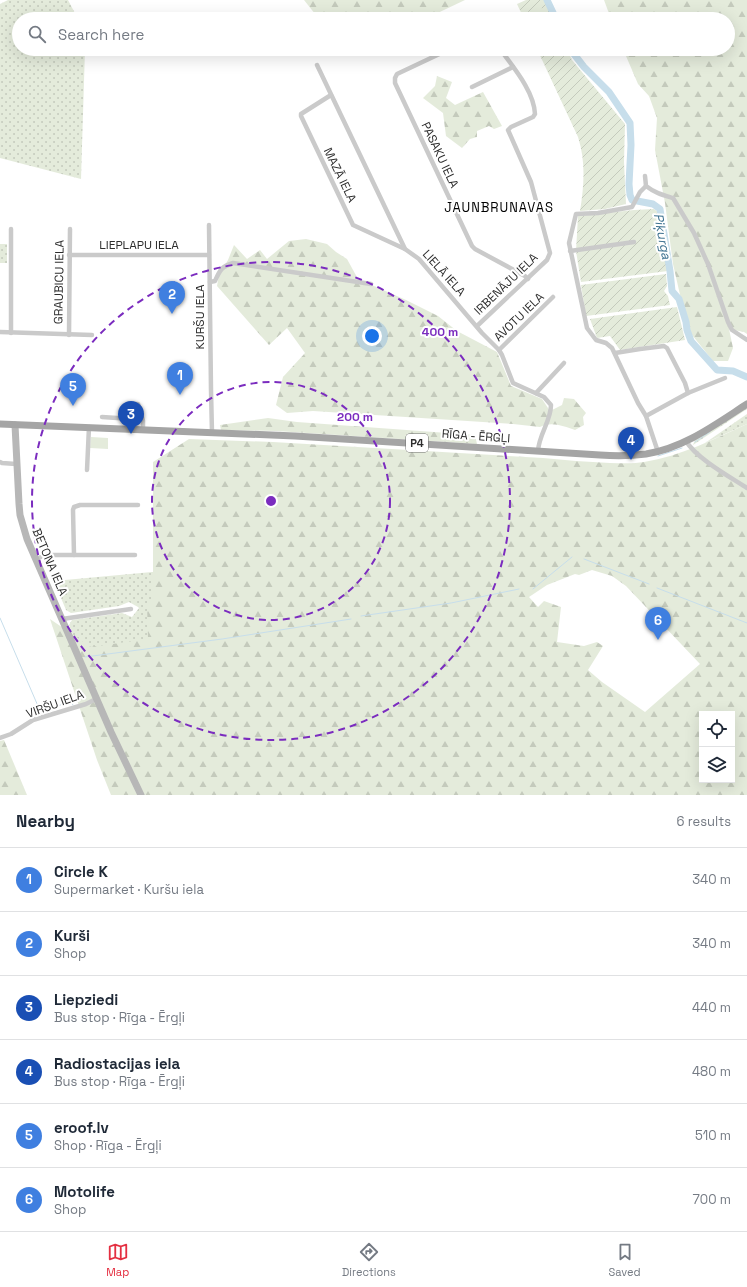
<!DOCTYPE html>
<meta charset="utf-8">
<style>
:root{--surface:#fff;--page:#f6f6f7;--text:#1f2937;--muted:#747a83;--line:#e0e1e3;--accent:#e42f41}
body{margin:0;font-family:"Space Grotesk",sans-serif;background:var(--page);color:var(--text)}
.controls{position:absolute;right:12px;bottom:12px;display:grid;overflow:hidden;border-radius:0px;box-shadow:0 4px 16px #0002}
.controls button{width:36px;height:36px;display:grid;place-items:center;padding:0;border:0;border-bottom:1px solid var(--line);background:var(--surface);color:var(--text);font:20px sans-serif}
.you{position:absolute;left:372px;top:336px;width:14px;height:14px;margin:-10px;border:3px solid #fff;border-radius:50%;background:#1a73e8;box-shadow:0 0 0 6px #1a73e833}
.badge{display:grid;place-items:center;width:26px;height:26px;border-radius:50%;background:var(--accent);color:#fff;font-size:13px;font-weight:700}
.pin{position:absolute;translate:-50% -33px;filter:drop-shadow(0 1px 2px #0008)}
.pin::after{content:'';position:absolute;top:21px;width:14px;height:12px;background:inherit;clip-path:polygon(0 0,100% 0,50% 100%)}
.list{margin:0;padding:0;list-style:none}
h2{display:flex;justify-content:space-between;align-items:center;height:52px;margin:0;padding:0 16px;font-size:17px}
h2 small{font-size:13px;font-weight:400;color:var(--muted)}
.list li{display:grid;grid-template-columns:26px 1fr auto;gap:12px;align-items:center;box-sizing:border-box;height:64px;padding:0 16px;border-top:1px solid var(--line)}
.list b{display:block;font-size:15px;white-space:nowrap}
.list p{margin:0;font-size:13px;white-space:nowrap;color:var(--muted)}
.list em{font-size:13px;font-style:normal;color:var(--muted)}
.icon{flex:none;width:22px;height:22px;fill:none;stroke:currentColor;stroke-width:2;stroke-linecap:round;stroke-linejoin:round}
.map{position:relative;flex:none;width:747px;height:795px;overflow:hidden}
.search{position:absolute;background:var(--surface);box-shadow:0 4px 16px #0002;left:12px;right:12px;top:12px;height:44px;display:flex;align-items:center;gap:10px;box-sizing:border-box;padding:0 14px;border-radius:22px;color:var(--muted);font-size:15px}
.sheet{height:436px;background:var(--surface)}
nav{display:flex;justify-content:space-around;align-items:center;box-sizing:border-box;height:56px;border-top:1px solid var(--line);background:var(--surface);font-size:11px;color:var(--muted)}
nav a{display:grid;justify-items:center;gap:2px}
nav .on{color:var(--accent)}
.map>svg:first-child{display:block}
.grass{fill:url(#grass-dots)}
.forest{fill:url(#forest-firs);fill-rule:evenodd}
.garden{fill:url(#garden-furrows)}
.pitch{fill:#e4ebdb}
.lines{fill:none;stroke-linecap:round;stroke-linejoin:round}
.stream{stroke:#c7deeb;stroke-width:1}
.river{stroke:#c7deeb;stroke-width:7}
.street{stroke:#cacaca;stroke-width:4.5}
.secondary{stroke:#b7b7b7;stroke-width:7}
.primary{stroke:#a5a5a5;stroke-width:7}
.ring{fill:none;stroke:#7b2cbf;stroke-width:2;stroke-dasharray:7 5}
.labels{text-anchor:middle;stroke-width:4;stroke-linejoin:round;paint-order:stroke}
.shield{fill:#fff;stroke:#6c6c6c;stroke-width:1}
.shield-label{font-size:11px;font-weight:bold;fill:#2d2d2d}
.street-label{font-size:12px;fill:#2d2d2d;stroke:#fff}
.neighbourhood-label{font-size:13px;letter-spacing:1px;fill:#000;stroke:#fff}
.water-label{font-size:13px;font-style:italic;fill:#3c708f;stroke:#fff}
.centre{fill:#7b2cbf;stroke:#fff;stroke-width:2}
.ring-label{font-size:12px;text-anchor:middle;font-weight:bold;fill:#7b2cbf;stroke:#fff;stroke-width:4;stroke-linejoin:round;paint-order:stroke}
</style>
<div class="map">
<svg width="747" height="795" viewBox="0 0 747 795">
<defs>
<pattern id="grass-dots" width="8" height="8" patternUnits="userSpaceOnUse"><rect width="8" height="8" fill="#e4ebdb"/><path d="M2 2h.1M6 6h.1" fill="none" stroke="#c4cabc" stroke-width="1.8" stroke-linecap="round"/></pattern>
<pattern id="forest-firs" width="22" height="20" patternUnits="userSpaceOnUse"><rect width="22" height="20" fill="#e4ebdb"/><path d="M5 1l3.5 6h-7zM16 11l3.5 6h-7z" fill="#c4cabc"/></pattern>
<pattern id="garden-furrows" width="10" height="10" patternUnits="userSpaceOnUse"><rect width="10" height="10" fill="#e4ebdb"/><path d="M-1 1l2-2M0 10L10 0M9 11l2-2" fill="none" stroke="#c4cabc"/></pattern>
</defs>
<rect width="100%" height="100%" fill="#fff"/>
<g class="grass">
<path d="M8,0H68L78,19H19V49H85L81,179L0,158V4Z"/>
<path d="M7,244V263H0V244Z"/>
<path d="M747,407V409L693,445L695,440Z"/>
<path d="M747,414V424L705,443Z"/>
<path d="M152,572H154L156,638L80,653L69,625L72,620L122,613L132,617L139,608L138,607L129,602L119,606L71,613L66,610L54,581Z"/>
</g>
<g class="forest">
<path d="M304,0H465L425,19H319Z"/>
<path d="M604,0H747V334L744,332L729,329L733,348L728,361H713L688,330L673,264L665,203L655,150L657,118L649,96L638,84L623,49H728V19H611Z"/>
<path d="M342,49H361L347,56Z"/>
<path d="M437,76L452,82L446,98L455,105L483,92L502,126L494,129L489,126L477,131V137L470,139L462,148L446,136L443,113L423,98L435,86Z"/>
<path d="M306,239L327,244L336,252L347,259L358,279L406,300L438,316L457,331L497,352L511,386L542,399L550,411L562,405L564,398L574,399L586,413L583,417L584,425L575,430C564,426 551,421 540,427L513,424L313,411L287,413L276,405L283,377L305,353L287,328L269,345L217,286L219,275L228,260L234,245L247,259L260,250L267,259L289,241Z"/>
<path d="M268,418L297,422L475,435L477,444L276,431L221,430L220,425Z"/>
<path d="M747,424V795H111L97,760L50,619L91,647L148,639L147,604L153,603V462L189,439L273,442L543,458C565,460 587,462 610,463C621,463 633,464 644,462C681,456 714,439 747,424ZM592,570L612,576L626,586L700,664L645,712L602,682L588,670L603,646L597,642L584,646L557,642L561,607L544,601L538,607L529,597L547,585L575,574L579,575ZM702,714H732V780H702Z"/>
<path d="M4,740L27,795H0V741Z"/>
</g>
<g class="garden">
<path d="M526,0H544L553,19H524L517,4Z"/>
<path d="M537,49H567L572,60L625,124L624,162L626,204L605,209L580,211C584,186 586,162 578,137Z"/>
<path d="M654,209L658,212L668,271L581,282L576,251L578,216L634,210Z"/>
<path d="M666,274L667,286L664,291L668,296L670,305L586,316L581,285Z"/>
<path d="M677,307L685,340L620,350L610,336L597,338L590,319Z"/>
</g>
<g class="pitch">
<path d="M541,6L543,12L531,18L528,12Z"/>
<path d="M91,437L108,438V449L90,448Z"/>
</g>
<g class="lines">
<g class="stream">
<path d="M695,442L710,432"/>
<path d="M658,456L682,448"/>
<path d="M584,559L649,584"/>
<path d="M657,588L747,623"/>
<path d="M533,589L572,557"/>
<path d="M361,616L451,603L519,589"/>
<path d="M0,618L41,713L70,701L73,705"/>
<path d="M85,657L222,639L351,619"/>
</g>
<g class="river">
<path d="M547,0L556,19"/>
<path d="M570,49L584,67L609,92L630,123L631,145L629,184L630,195L632,200L653,204L660,209L670,271L672,291L679,299L686,322L687,330L691,341L717,370L733,371L747,377"/>
</g>
<g class="street">
<path d="M515,19L518,17L519,19"/>
<path d="M450,49L397,74L395,78V83L472,246L475,249L525,276L528,279"/>
<path d="M317,65L405,249L419,259L482,333L499,350L502,355L513,383L544,397L551,405C551,421 539,434 538,451"/>
<path d="M472,87L513,67"/>
<path d="M331,95L301,114V116L353,225L405,249"/>
<path d="M645,176L646,186C655,193 663,195 673,198L694,233L708,264L728,322L732,330L747,340"/>
<path d="M209,225L211,390L212,433"/>
<path d="M570,251L634,242"/>
<path d="M69,255H209"/>
<path d="M210,282L215,281C220,270 221,267 233,263L371,284"/>
<path d="M477,326L547,260L550,253L531,182L508,130L511,127L533,117L535,114C534,91 513,67 500,49"/>
<path d="M0,332L92,335"/>
<path d="M11,333V229"/>
<path d="M69,335L70,229"/>
<path d="M499,350L553,297"/>
<path d="M615,353L640,349L664,346L667,348L685,383L688,393"/>
<path d="M536,393L564,363"/>
<path d="M131,404H138L143,421V430"/>
<path d="M646,416L638,403L612,348L606,343L596,340L587,328L569,243L576,214L598,213L632,207L640,192L646,186"/>
<path d="M102,417L132,419L141,416"/>
<path d="M686,441C696,458 730,477 747,488"/>
<path d="M658,452L646,416L688,393L725,378"/>
<path d="M0,462L2,463L16,464"/>
<path d="M87,470L89,427"/>
<path d="M74,555L73,510L74,507L80,505H138"/>
<path d="M36,559L46,555H135"/>
<path d="M62,619L131,609"/>
<path d="M0,738L11,734L33,720L86,704L96,699"/>
</g>
<path class="secondary" d="M15,425L19,504L20,515L27,539L111,732L141,795"/>
<path class="primary" d="M0,424L295,436L600,455C615,456 631,456 646,454C684,448 716,424 747,404"/>
</g>
<g class="ring">
<circle cx="271" cy="501" r="119"/>
<circle cx="271" cy="501" r="239"/>
</g>
<g class="labels">
<rect class="shield" x="406" y="434" width="22" height="18" rx="3"/>
<g class="shield-label">
<text x="417" y="447">P4</text>
</g>
<g class="street-label">
<text transform="translate(440 155) rotate(65)" y="4">PASAKU IELA</text>
<text transform="translate(340 175) rotate(64)" y="4">MAZĀ IELA</text>
<text x="139" y="249">LIEPLAPU IELA</text>
<text transform="translate(444 273) rotate(48)" y="4">LIELĀ IELA</text>
<text transform="translate(59 282) rotate(-89)" y="4">GRAUBICU IELA</text>
<text transform="translate(506 284) rotate(-44)" y="4">IRBENĀJU IELA</text>
<text transform="translate(200 317) rotate(-90)" y="4">KURŠU IELA</text>
<text transform="translate(519 317) rotate(-44)" y="4">AVOTU IELA</text>
<text transform="translate(476 436) rotate(4)" y="4">RĪGA - ĒRGĻI</text>
<text transform="translate(50 562) rotate(67)" y="4">BETONA IELA</text>
<text transform="translate(55 704) rotate(-20)" y="4">VIRŠU IELA</text>
</g>
<g class="neighbourhood-label">
<text x="499" y="212">JAUNBRUNAVAS</text>
</g>
<g class="water-label">
<text transform="translate(663 236) rotate(79)" y="5">Piķurga</text>
</g>
</g>
<circle cx="271" cy="501" r="6" class="centre"/>
<g class="ring-label">
<text x="440" y="336">400 m</text>
<text x="355" y="421">200 m</text>
</g>
</svg>
<div class="controls">
<button><svg class="icon" aria-label="locate" viewBox="0 0 24 24"><circle cx="12" cy="12" r="6"/><path d="M12 2v4M12 18v4M2 12h4M18 12h4"/></svg></button>
<button><svg class="icon" aria-label="layers" viewBox="0 0 24 24"><path d="M12 4l9 5-9 5-9-5zM3 14l9 5 9-5"/></svg></button>
</div>
<div class="you"></div>
<div class="pin badge" style="left:180px;top:395px;background:#3f7fe0">1</div>
<div class="pin badge" style="left:172px;top:314px;background:#3f7fe0">2</div>
<div class="pin badge" style="left:131px;top:434px;background:#1a4fb4">3</div>
<div class="pin badge" style="left:631px;top:460px;background:#1a4fb4">4</div>
<div class="pin badge" style="left:73px;top:406px;background:#3f7fe0">5</div>
<div class="pin badge" style="left:658px;top:640px;background:#3f7fe0">6</div>
<div class="search"><svg class="icon" aria-label="search" viewBox="0 0 24 24"><circle cx="10" cy="10" r="6"/><path d="M15 15l6 6"/></svg>Search here</div>
</div>
<section class="sheet">
<h2>Nearby<small>6 results</small></h2>
<ul class="list">
<li><span class="badge" style="background:#3f7fe0">1</span><div><b>Circle K</b><p>Supermarket · Kuršu iela</p></div><em>340 m</em></li>
<li><span class="badge" style="background:#3f7fe0">2</span><div><b>Kurši</b><p>Shop</p></div><em>340 m</em></li>
<li><span class="badge" style="background:#1a4fb4">3</span><div><b>Liepziedi</b><p>Bus stop · Rīga - Ērgļi</p></div><em>440 m</em></li>
<li><span class="badge" style="background:#1a4fb4">4</span><div><b>Radiostacijas iela</b><p>Bus stop · Rīga - Ērgļi</p></div><em>480 m</em></li>
<li><span class="badge" style="background:#3f7fe0">5</span><div><b>eroof.lv</b><p>Shop · Rīga - Ērgļi</p></div><em>510 m</em></li>
<li><span class="badge" style="background:#3f7fe0">6</span><div><b>Motolife</b><p>Shop</p></div><em>700 m</em></li>
</ul>
</section>
<nav>
<a class="on"><svg class="icon" aria-label="map" viewBox="0 0 24 24"><path d="M3 6l6-2 6 2 6-2v14l-6 2-6-2-6 2zM9 4v14M15 6v14"/></svg>Map</a>
<a><svg class="icon" aria-label="directions" viewBox="0 0 24 24"><path d="M12 3l9 9-9 9-9-9zM9 14v-3h6M13 9l2 2-2 2"/></svg>Directions</a>
<a><svg class="icon" aria-label="saved" viewBox="0 0 24 24"><path d="M7 4h10v16l-5-4-5 4z"/></svg>Saved</a>
</nav>
